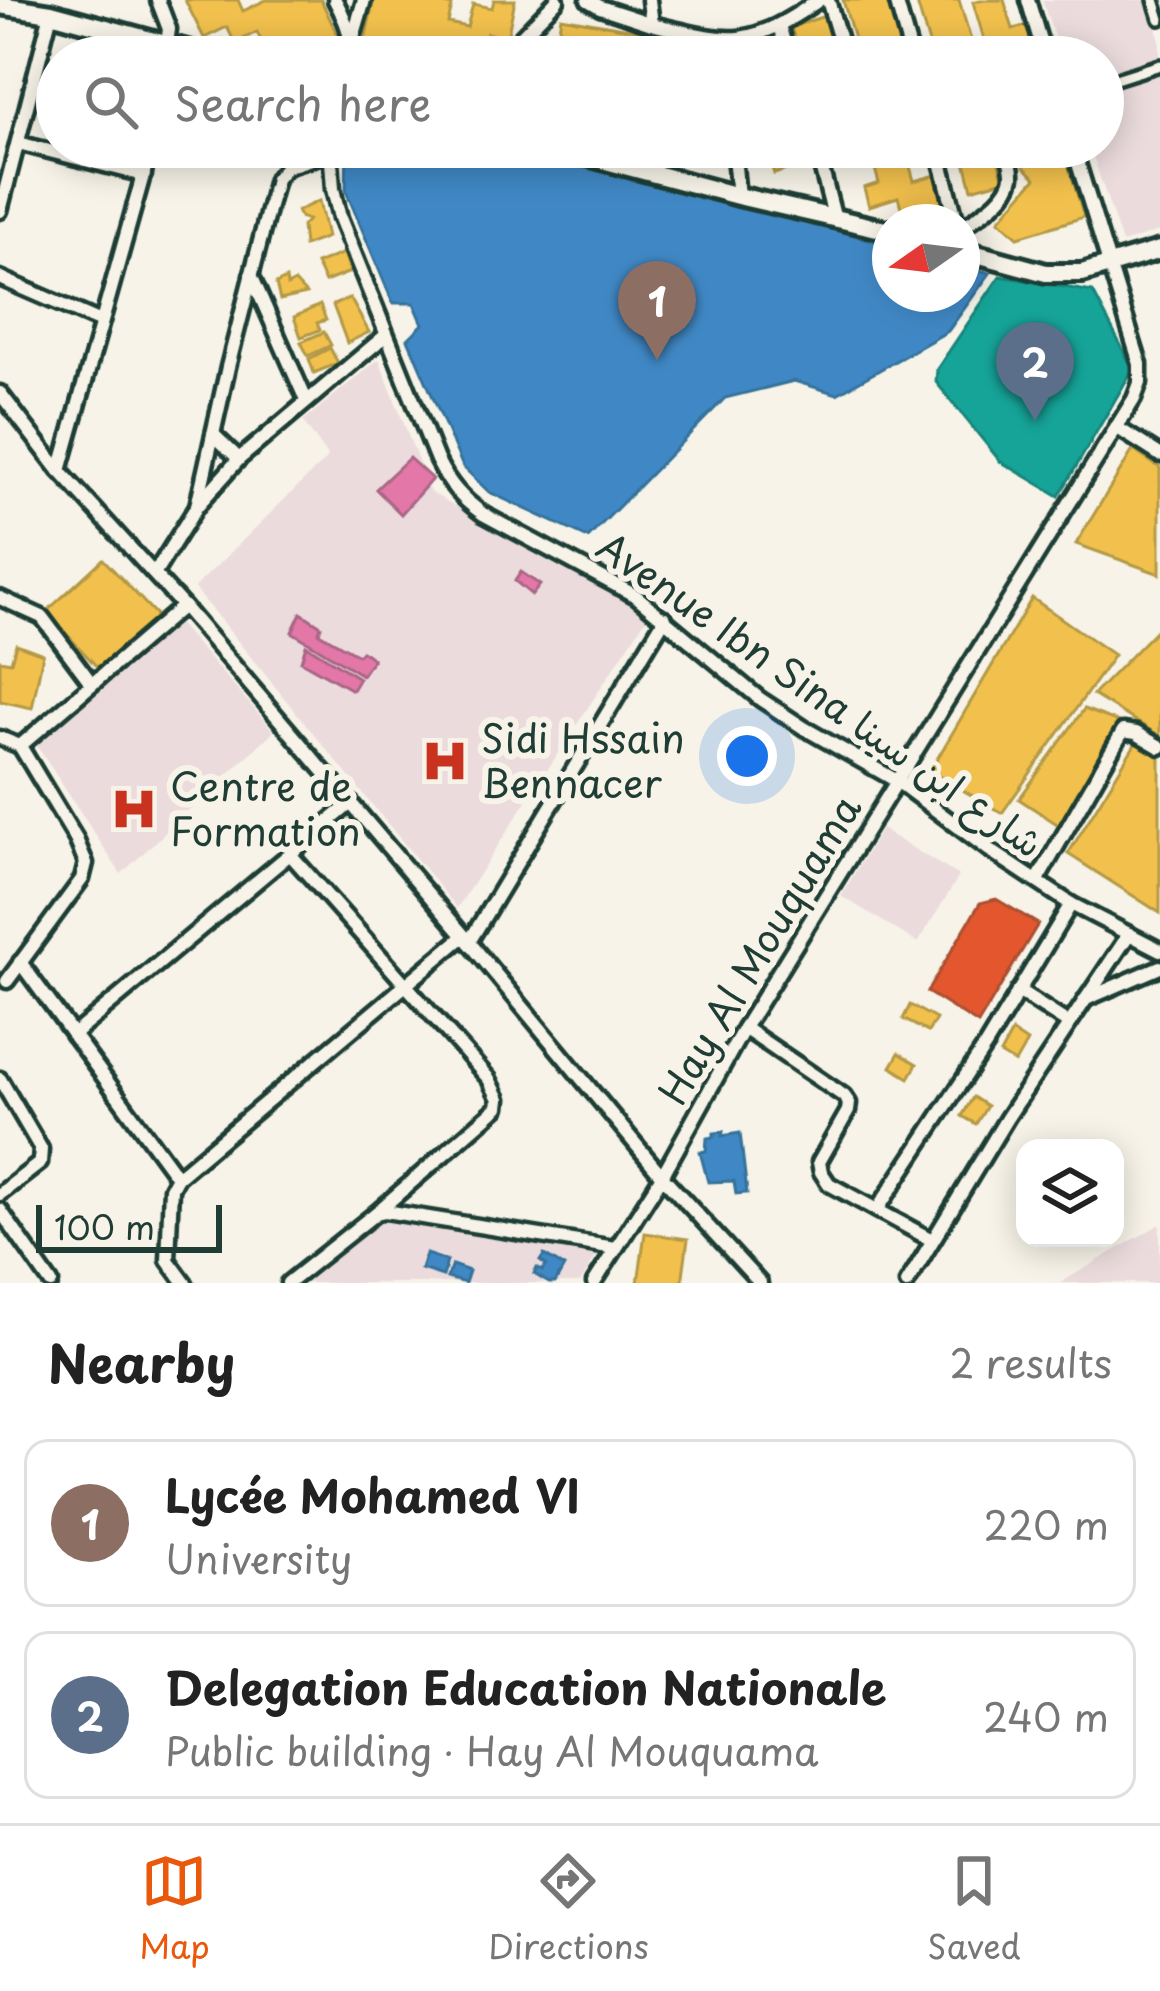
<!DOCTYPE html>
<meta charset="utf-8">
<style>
:root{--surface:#fff;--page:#f2f2f2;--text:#222;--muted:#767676;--line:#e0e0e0;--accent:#ea580c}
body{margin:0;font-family:"Playpen Sans","Playpen Sans Arabic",sans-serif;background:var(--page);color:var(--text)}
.controls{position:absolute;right:36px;bottom:36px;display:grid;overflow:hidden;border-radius:24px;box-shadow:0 6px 30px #0003}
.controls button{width:108px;height:108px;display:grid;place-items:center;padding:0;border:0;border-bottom:3px solid var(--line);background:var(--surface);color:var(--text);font:60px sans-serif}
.compass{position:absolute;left:872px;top:204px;width:108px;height:108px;border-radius:50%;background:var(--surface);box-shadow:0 6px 30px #0003;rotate:256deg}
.scale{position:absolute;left:36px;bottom:30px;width:186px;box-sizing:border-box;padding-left:12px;border:6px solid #1f3d34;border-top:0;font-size:33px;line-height:42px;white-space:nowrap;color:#1f3d34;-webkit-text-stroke:9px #f7f3e8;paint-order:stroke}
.you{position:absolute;left:747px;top:756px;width:42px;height:42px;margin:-30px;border:9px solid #fff;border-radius:50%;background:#1a73e8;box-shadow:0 0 0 18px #1a73e833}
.badge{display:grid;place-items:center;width:78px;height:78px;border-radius:50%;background:var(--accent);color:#fff;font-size:39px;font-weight:700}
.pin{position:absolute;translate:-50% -99px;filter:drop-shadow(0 3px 6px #0008)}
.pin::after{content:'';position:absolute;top:63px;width:42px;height:36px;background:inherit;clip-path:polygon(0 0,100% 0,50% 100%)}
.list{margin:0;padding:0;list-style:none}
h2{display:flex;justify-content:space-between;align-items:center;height:156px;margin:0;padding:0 48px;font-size:51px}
h2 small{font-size:39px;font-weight:400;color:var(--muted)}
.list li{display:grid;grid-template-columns:78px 1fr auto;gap:36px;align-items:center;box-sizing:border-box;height:168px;margin:0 24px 24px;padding:0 24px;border:3px solid var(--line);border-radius:24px}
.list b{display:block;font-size:45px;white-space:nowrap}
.list p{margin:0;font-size:39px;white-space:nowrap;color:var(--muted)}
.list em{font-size:39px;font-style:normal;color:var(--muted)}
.icon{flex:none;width:66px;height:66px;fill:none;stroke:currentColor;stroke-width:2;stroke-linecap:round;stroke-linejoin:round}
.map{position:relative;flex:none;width:1160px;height:1283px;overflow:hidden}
.search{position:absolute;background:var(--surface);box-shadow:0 6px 30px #0003;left:36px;right:36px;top:36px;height:132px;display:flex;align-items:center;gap:30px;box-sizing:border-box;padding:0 42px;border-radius:66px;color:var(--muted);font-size:45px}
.sheet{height:540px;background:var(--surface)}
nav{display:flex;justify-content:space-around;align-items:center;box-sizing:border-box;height:168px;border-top:3px solid var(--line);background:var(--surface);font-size:33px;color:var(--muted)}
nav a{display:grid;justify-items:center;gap:6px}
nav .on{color:var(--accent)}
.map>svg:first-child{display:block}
.built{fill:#ebdbdd}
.homes{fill:#f2c14e;stroke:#b39946;stroke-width:3}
.shops{fill:#e4572e;stroke:#a94f30;stroke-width:3}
.schools{fill:#3f88c5;stroke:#35729a;stroke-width:3}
.health{fill:#e377a8;stroke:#a86685;stroke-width:3}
.public{fill:#17a398;stroke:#19847a;stroke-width:3}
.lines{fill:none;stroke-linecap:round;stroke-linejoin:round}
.pedestrian-casing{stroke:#1f3d34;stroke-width:18}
.minor-casing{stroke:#1f3d34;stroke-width:21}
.secondary-casing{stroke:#1f3d34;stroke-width:26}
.pedestrian{stroke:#f7f3e8;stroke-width:9}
.minor{stroke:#f7f3e8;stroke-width:12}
.secondary{stroke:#f7f3e8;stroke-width:16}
.labels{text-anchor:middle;stroke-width:12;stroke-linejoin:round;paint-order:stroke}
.street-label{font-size:39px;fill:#1f3d34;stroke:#f7f3e8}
.poi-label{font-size:39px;fill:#1f3d34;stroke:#f7f3e8;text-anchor:start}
</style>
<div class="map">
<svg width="1160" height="1283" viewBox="0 0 1160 1283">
<rect width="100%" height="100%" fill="#f7f3e8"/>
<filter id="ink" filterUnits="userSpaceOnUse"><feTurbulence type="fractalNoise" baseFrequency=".00833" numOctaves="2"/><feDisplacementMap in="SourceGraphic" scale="24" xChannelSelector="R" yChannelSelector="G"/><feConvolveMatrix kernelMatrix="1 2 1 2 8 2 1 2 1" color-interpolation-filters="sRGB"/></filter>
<g filter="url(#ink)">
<g class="built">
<path d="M1042,0H1147L1160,40V231L1122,243L1090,147H1103V57H1061Z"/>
<path d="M379,359L430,492L649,614L457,908L194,588L328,457L303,421Z"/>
<path d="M176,621L274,731L121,874L35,743Z"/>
<path d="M881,829L959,876L918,943L841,896Z"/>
<path d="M400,1207L606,1240L580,1283H305Z"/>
<path d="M1160,1224V1283H1060Z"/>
</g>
<g class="homes">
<path d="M185,0H238L243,11L266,0H321L343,46L325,55L318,41L293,54L286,39L265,49L257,32L235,43L227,27L204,38Z"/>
<path d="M374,0H437V2L452,6L448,23L467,27L473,4L492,8L494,0H515L507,38L487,33L482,57H420L421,51L414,49L412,57H361Z"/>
<path d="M843,0H888L904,57H859Z"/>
<path d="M916,0H959L976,57H933Z"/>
<path d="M980,0H1004L1013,29L1029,25L1038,57H1022L1016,48L989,56L973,2Z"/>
<path d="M825,16L837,57H800L791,27Z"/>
<path d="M561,17L645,32L640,57H554Z"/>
<path d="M656,39L685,46L683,57H652Z"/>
<path d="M766,147H807L811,162L774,174Z"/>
<path d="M994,147L1004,180L972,189L963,154Z"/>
<path d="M1029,147H1063L1084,217L1018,237L999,220L1036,178L1024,167Z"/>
<path d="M906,152L914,181L936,175L945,209L905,221L898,197L869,206L864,188L879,183L873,162Z"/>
<path d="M319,201L327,237L304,246L302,226L308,220L300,217L297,211Z"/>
<path d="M344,253L350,272L325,282L316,264Z"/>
<path d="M286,279L287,286L295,282L306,294L280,300L276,284Z"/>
<path d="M350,298L369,332L347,343L333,305Z"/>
<path d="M320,305L326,320L317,323L320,330L301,337L294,317Z"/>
<path d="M324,332L331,345L308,356L301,342Z"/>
<path d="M330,348L338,363L314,373L309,359Z"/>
<path d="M1133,450L1160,468V574L1076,544Z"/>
<path d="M103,559L158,617L101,671L46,612Z"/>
<path d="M1032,598L1114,655L1002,813L930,771Z"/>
<path d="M1160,626V736L1093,695Z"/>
<path d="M16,644L43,654L32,708L0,701V660L11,662Z"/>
<path d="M1084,709L1124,724L1060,826L1019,799Z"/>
<path d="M1137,741L1160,756V913L1068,854Z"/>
<path d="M910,1005L936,1019L928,1032L903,1019Z"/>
<path d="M1012,1032L1027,1042L1015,1063L1000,1054Z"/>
<path d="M899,1053L917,1064L909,1078L891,1067Z"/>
<path d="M973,1097L987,1106L976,1124L962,1116Z"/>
<path d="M645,1233L688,1239L682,1283H638Z"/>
</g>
<path class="shops" d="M996,899L1038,924L978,1024L927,992L980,903Z"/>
<g class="schools">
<path d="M347,147H534L890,245V294H962V265L990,273L948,331L837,394L794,381L725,398L588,538L489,492L463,467L408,339L423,324L414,303H393L346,191Z"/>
<path d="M832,147H878L836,160Z"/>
<path d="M723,1132L722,1136L740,1133L747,1193L736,1194L734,1181L708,1182L700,1152L706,1151L707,1138L714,1137V1133Z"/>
<path d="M426,1254L447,1261L443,1276L421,1269Z"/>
<path d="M544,1255L564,1267L555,1283H549L534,1274L537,1268L542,1271L546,1265L540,1261Z"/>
<path d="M452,1265L469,1271L465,1283L447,1278Z"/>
</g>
<g class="health">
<path d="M409,458L432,479L401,514L376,489Z"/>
<path d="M521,572L540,585L532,595L515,581Z"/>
<path d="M301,613L321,626L319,633L358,655L362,651L373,659L362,675L292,632Z"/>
<path d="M306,645L359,678L352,690L301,661Z"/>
</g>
<path class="public" d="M1000,276L1093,292L1133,369L1059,496L1000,461L936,382L937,369Z"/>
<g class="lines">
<defs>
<g id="pedestrian">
<path d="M1154,0L1160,19"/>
<path d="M1103,83L1160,65"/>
</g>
<g id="minor">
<path d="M158,0L169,29L167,44"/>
<path d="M335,0C345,19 353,36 350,57"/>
<path d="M588,0L600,7L652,24"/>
<path d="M649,0L652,24C734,44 747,49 819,0"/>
<path d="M828,0L845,57"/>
<path d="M896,0L912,57"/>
<path d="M1028,0L1045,57"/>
<path d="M779,26L789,57"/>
<path d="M352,41L364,0"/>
<path d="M506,57L515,43L557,0"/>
<path d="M18,143L144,175"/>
<path d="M330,147L333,189L340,218L437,460C449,484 461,498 483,514L636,596L760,699L804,728L897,781L988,849L1071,904L1160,950"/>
<path d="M733,147L738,196"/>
<path d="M816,147L834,216"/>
<path d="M937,147L957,222"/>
<path d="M0,211L51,13"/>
<path d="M962,228C978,216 1008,199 1012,177C1013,168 1008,156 1006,147"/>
<path d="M251,275L306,400"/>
<path d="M0,278L101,322"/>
<path d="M0,393L60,471L183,606L469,942L662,1176L760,1283"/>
<path d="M1116,427L1160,455"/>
<path d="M213,434L239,459"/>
<path d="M60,471L151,147"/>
<path d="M197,506L228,367L276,179L286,167L329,153"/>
<path d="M155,573L197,506L239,459L386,335"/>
<path d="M0,598L42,617L92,684"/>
<path d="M0,738L20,746"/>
<path d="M290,854L489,1079L499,1099L498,1107L376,1213"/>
<path d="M1037,881L1123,731L1136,733L1160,747"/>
<path d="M469,942L665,618"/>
<path d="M20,962L177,1177"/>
<path d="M7,981L82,879L86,863L76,839L20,746L183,606"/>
<path d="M1018,991L1068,1023"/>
<path d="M1086,999L1160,967"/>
<path d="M744,1028L844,1096L849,1103L848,1111L819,1162L821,1172L829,1184L932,1240"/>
<path d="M73,1035L351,803"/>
<path d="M0,1079L41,1149L40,1163L0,1194"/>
<path d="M0,1210L51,1283"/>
<path d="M877,1210L986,1045L1071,904"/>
<path d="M185,1283L168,1260L171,1188L177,1177L464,936"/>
<path d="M288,1283L376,1213L385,1211L615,1248"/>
<path d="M594,1283L662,1176L744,1028L1134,399L1140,383V364L1073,147"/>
<path d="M907,1283L1007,1118L1129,934"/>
</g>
<g id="secondary">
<path d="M0,5L51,13L213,57"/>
<path d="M553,147L738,196L890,231"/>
<path d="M962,250L1046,273H1082L1160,250"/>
</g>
</defs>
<use href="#pedestrian" class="pedestrian-casing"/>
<use href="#minor" class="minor-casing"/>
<use href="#secondary" class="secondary-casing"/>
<use href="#pedestrian" class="pedestrian"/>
<use href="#minor" class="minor"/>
<use href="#secondary" class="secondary"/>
</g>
</g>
<defs>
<symbol id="hospital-bare" viewBox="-9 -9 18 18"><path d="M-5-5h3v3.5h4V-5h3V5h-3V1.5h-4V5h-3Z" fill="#c8321e" stroke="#f7f3e8" stroke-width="2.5" paint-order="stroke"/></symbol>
</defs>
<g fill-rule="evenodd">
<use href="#hospital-bare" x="412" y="728" width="66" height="66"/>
<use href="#hospital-bare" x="101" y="776" width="66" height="66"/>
</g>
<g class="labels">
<g class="street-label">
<text transform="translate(820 695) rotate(35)" y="14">Avenue Ibn Sina شارع ابن سينا</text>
<text transform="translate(760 950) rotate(-59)" y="14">Hay Al Mouquama</text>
</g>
<g class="poi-label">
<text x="481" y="753">Sidi Hssain<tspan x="481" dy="45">Bennacer</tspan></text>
<text x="170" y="801">Centre de<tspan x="170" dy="45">Formation</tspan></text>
</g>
</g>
</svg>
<div class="controls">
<button><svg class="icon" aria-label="layers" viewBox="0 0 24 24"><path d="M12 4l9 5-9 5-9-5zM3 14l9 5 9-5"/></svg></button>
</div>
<svg class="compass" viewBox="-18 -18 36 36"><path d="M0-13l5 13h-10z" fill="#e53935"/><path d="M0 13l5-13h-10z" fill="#767676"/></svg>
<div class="scale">100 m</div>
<div class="you"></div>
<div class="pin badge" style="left:657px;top:360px;background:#8d6e63">1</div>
<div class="pin badge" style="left:1035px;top:421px;background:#5c6f8a">2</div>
<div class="search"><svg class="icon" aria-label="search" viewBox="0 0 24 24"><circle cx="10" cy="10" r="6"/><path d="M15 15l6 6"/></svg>Search here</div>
</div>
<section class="sheet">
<h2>Nearby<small>2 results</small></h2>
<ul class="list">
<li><span class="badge" style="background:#8d6e63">1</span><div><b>Lycée Mohamed VI</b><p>University</p></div><em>220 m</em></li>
<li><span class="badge" style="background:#5c6f8a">2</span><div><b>Delegation Education Nationale</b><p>Public building · Hay Al Mouquama</p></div><em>240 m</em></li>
</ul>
</section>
<nav>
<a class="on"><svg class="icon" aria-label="map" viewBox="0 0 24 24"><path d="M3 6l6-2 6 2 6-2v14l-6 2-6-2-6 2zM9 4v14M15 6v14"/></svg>Map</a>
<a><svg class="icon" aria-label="directions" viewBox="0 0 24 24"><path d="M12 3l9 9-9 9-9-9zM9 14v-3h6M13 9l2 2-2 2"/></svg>Directions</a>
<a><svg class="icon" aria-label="saved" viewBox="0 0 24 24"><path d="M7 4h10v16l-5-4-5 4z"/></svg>Saved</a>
</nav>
